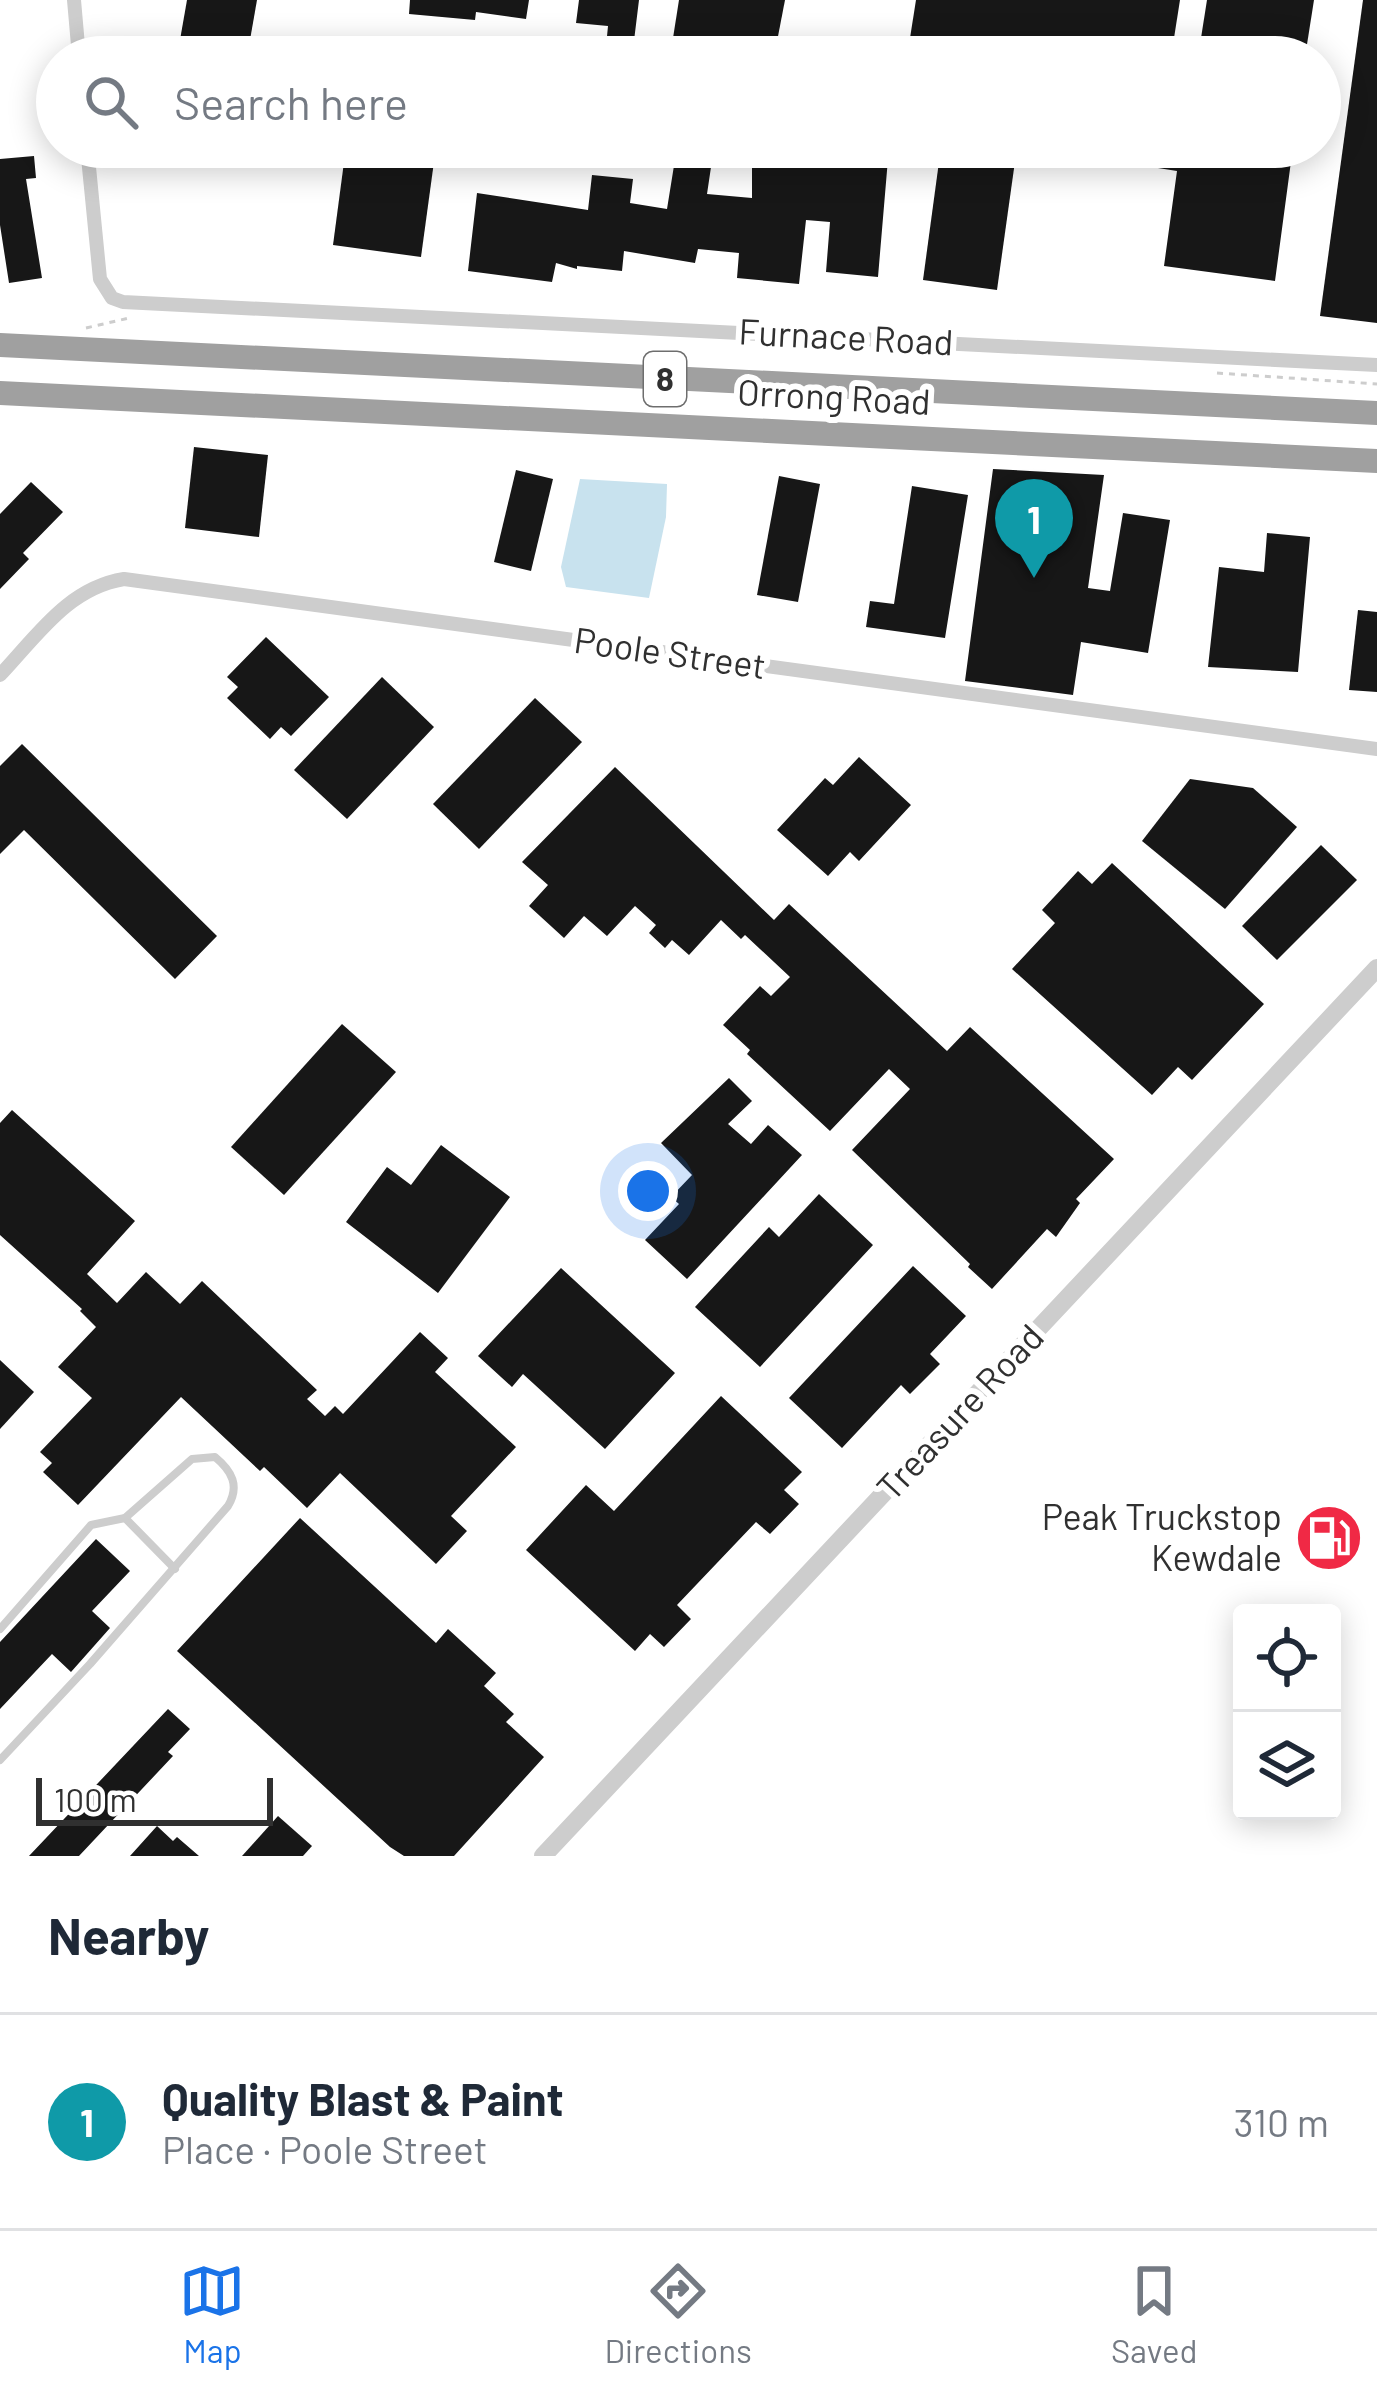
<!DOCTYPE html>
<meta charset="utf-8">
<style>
:root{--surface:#fff;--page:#f2f2f3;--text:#1f2937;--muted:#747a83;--line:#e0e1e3;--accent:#1a73e8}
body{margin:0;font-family:Barlow,sans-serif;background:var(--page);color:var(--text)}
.controls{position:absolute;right:36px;bottom:36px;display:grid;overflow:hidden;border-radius:12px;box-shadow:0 6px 30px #0003}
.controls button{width:108px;height:108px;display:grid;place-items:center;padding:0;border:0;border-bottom:3px solid var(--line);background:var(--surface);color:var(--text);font:60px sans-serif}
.scale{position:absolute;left:36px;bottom:30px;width:237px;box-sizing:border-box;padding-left:12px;border:6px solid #303030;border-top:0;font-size:33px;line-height:42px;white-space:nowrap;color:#303030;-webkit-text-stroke:9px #fff;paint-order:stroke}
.you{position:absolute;left:648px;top:1191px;width:42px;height:42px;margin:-30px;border:9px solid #fff;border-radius:50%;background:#1a73e8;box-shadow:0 0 0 18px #1a73e833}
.badge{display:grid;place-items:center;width:78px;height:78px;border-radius:50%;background:var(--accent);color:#fff;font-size:39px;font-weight:700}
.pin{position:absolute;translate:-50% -99px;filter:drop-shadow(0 3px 6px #0008)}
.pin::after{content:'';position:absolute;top:63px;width:42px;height:36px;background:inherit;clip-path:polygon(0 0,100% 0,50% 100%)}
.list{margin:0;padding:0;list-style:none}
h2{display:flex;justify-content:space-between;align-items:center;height:156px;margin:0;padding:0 48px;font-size:51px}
h2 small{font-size:39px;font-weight:400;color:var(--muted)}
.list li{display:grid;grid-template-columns:78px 1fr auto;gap:36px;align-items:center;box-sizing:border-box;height:216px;padding:0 48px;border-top:3px solid var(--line)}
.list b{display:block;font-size:45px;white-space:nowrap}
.list p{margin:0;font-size:39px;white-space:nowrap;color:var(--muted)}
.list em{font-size:39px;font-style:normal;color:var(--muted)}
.icon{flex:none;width:66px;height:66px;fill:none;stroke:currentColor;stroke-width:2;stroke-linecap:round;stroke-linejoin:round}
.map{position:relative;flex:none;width:1377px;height:1856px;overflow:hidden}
.search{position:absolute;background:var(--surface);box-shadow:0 6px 30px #0003;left:36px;right:36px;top:36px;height:132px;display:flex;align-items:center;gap:30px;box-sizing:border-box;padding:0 42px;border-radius:66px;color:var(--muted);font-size:45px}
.sheet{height:372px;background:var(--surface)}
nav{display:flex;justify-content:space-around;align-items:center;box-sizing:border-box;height:168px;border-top:3px solid var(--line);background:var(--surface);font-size:33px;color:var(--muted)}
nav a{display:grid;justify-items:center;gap:6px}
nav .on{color:var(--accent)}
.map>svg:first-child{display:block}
.water{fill:#c8e2ee}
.building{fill:#171717}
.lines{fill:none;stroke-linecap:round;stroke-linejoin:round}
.path{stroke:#cdcdcd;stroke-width:3;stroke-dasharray:6 6;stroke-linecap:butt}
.service{stroke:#cdcdcd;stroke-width:8}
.minor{stroke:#cdcdcd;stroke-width:14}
.tertiary{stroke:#cdcdcd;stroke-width:18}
.trunk{stroke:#a0a0a0;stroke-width:24}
.labels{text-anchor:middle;stroke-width:12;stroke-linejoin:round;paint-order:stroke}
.shield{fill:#fff;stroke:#6e6e6e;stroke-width:3}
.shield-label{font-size:33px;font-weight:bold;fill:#303030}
.street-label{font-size:36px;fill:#303030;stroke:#fff}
.poi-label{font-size:36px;fill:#303030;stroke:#fff;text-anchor:end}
</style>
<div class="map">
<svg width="1377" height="1856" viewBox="0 0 1377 1856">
<rect width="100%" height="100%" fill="#fff"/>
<path class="water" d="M580,479L667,484L666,517L649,598L566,587L561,567Z"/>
<g class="building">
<path d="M187,0H257L247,57H177Z"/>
<path d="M410,0H529L526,19L476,12L475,20L409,14Z"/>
<path d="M579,0H639L632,57H605L608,26L576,23Z"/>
<path d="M679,0H785L774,57H670Z"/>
<path d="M916,0H1180L1171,57H907Z"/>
<path d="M1207,0H1314L1305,57H1198Z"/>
<path d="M1363,0H1377V323L1320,316Z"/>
<path d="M346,147H436L421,257L333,245Z"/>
<path d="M677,147H714L707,194L752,198V147H767V153L812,158L813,147H889L878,277L826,272L830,222L806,220L799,284L737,278L739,253L698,249L695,263L624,251L622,271L577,266V269L556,263L552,282L468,271L477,193L588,210L592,175L633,179L630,203L667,209Z"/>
<path d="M941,147H1017L997,290L923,280Z"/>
<path d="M1070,147H1237L1292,154L1275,281L1164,266L1177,171L1069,154Z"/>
<path d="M34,156L36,178L26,179L42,278L9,283L0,225V159Z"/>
<path d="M194,447L268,455L259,537L185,528Z"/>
<path d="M993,469L1104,475L1088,588L1110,591L1123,513L1170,520L1148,653L1081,642L1073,695L965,681Z"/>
<path d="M516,470L553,479L531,571L494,562Z"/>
<path d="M779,476L820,484L798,602L757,595Z"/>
<path d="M31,482L63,512L23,553L29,559L0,589V514Z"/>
<path d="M912,486L968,495L945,638L866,627L870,601L894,604Z"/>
<path d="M1267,533L1310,537L1298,672L1208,667L1219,567L1264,572Z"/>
<path d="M1358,610L1377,612V692L1349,690Z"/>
<path d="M266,637L329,697L291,736L281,727L270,739L227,698L238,687L227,677Z"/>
<path d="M382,677L434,727L347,819L294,770Z"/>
<path d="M535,698L582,742L479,849L433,804Z"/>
<path d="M22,744L217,936L175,979L24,830L0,854V766Z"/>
<path d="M859,757L911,805L859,861L850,852L828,876L777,830L825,778L833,785Z"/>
<path d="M615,767L774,920L789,904L947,1051L970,1027L1114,1159L1076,1199L1080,1203L1056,1237L1047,1229L992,1289L968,1267L970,1264L852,1150L910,1089L889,1069L830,1131L747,1054L750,1050L723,1025L760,986L771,996L790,977L745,935L741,939L721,920L689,955L672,940L665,948L649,933L656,925L635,906L607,936L584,916L564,938L529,906L548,885L522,862Z"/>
<path d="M1190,779L1253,788L1297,827L1225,909L1142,841Z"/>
<path d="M1321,845L1357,880L1277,960L1242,926Z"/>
<path d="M1112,863L1264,1004L1192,1080L1178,1067L1152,1095L1012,969L1055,923L1042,910L1078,871L1092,884Z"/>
<path d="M342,1024L396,1072L284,1195L231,1147Z"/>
<path d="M729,1078L752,1101L728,1124L751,1144L768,1125L802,1155L687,1279L645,1240L679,1204L671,1197L692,1175L661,1143Z"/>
<path d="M12,1110L135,1221L87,1274L117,1303L146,1272L180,1304L202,1281L317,1390L307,1399L325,1416L335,1406L343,1414L420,1332L448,1358L435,1372L516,1447L451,1516L467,1531L436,1564L340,1473L307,1508L264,1467L260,1471L181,1397L78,1505L43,1472L52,1463L40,1452L92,1398L58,1367L96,1327L80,1311L82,1309L0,1235V1123Z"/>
<path d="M441,1145L510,1197L438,1293L346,1222L387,1167L411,1185Z"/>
<path d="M819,1194L873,1245L760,1367L695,1307L769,1227L779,1237Z"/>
<path d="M913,1266L966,1316L930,1354L940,1364L910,1394L901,1385L842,1448L789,1398Z"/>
<path d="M561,1268L675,1373L605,1449L523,1374L512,1387L478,1356Z"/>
<path d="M0,1360L34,1392L0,1429Z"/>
<path d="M721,1396L802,1472L784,1490L799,1504L770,1534L756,1522L677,1605L691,1619L664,1647L650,1634L635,1651L526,1550L586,1485L614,1511Z"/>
<path d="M300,1518L436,1643L448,1629L496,1673L484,1686L514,1714L506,1722L544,1757L454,1856H404L390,1847L177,1651Z"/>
<path d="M96,1539L130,1571L92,1611L110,1628L71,1672L52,1654L0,1709V1642Z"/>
<path d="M168,1709L190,1729L168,1752L173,1756L79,1856H29Z"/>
<path d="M278,1816L312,1846L303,1856H242Z"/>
<path d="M157,1826L173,1841L177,1837L199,1856H130Z"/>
</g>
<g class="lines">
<g class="path">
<path d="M86,328L129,318"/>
<path d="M1217,373L1377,384"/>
</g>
<g class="service">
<path d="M125,1518L175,1569"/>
<path d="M0,1629L91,1525L125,1518L192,1459L215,1457C232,1471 240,1486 228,1506L90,1664L0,1760"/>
</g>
<g class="minor">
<path d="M74,0L79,57"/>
<path d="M87,147L100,279L112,298L123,302L1377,365"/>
<path d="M0,675C37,636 68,588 124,579L1377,749"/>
</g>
<path class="tertiary" d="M543,1856L1377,968"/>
<g class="trunk">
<path d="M0,345L1377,413"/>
<path d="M0,393L1377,461"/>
</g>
</g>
<defs>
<symbol id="fuel-disc" viewBox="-11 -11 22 22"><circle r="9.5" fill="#f02945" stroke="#fff"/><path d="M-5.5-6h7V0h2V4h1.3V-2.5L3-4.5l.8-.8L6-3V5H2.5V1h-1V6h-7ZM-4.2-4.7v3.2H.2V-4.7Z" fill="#fff"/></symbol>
</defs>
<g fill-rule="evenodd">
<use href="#fuel-disc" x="1291" y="1500" width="76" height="76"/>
</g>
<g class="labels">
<rect class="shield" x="644" y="352" width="42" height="54" rx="9"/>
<g class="shield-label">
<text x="665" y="391">8</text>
</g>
<g class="street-label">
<text transform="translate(846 337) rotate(3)" y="13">Furnace Road</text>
<text transform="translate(834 397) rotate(3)" y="13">Orrong Road</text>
<text transform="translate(670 653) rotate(8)" y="13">Poole Street</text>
<text transform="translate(960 1412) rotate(-47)" y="13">Treasure Road</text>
</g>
<g class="poi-label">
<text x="1282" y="1530">Peak Truckstop<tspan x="1282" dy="41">Kewdale</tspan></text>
</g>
</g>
</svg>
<div class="controls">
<button><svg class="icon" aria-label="locate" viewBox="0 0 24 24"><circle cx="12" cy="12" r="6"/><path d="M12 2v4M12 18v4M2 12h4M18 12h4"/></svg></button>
<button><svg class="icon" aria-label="layers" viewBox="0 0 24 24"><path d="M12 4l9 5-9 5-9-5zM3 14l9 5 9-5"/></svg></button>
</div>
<div class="scale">100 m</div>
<div class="you"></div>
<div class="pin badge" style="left:1034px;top:578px;background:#0f9aa8">1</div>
<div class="search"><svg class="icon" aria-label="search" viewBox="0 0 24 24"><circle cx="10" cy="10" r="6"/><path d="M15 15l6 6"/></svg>Search here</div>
</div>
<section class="sheet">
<h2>Nearby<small></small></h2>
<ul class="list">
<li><span class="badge" style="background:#0f9aa8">1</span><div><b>Quality Blast &amp; Paint</b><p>Place · Poole Street</p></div><em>310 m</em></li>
</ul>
</section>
<nav>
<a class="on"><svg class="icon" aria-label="map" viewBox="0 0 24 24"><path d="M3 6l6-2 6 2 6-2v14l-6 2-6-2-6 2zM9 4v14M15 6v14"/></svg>Map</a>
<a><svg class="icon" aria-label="directions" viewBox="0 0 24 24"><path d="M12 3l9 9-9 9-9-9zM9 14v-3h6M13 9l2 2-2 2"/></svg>Directions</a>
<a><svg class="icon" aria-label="saved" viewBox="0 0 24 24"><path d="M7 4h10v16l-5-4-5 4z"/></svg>Saved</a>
</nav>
